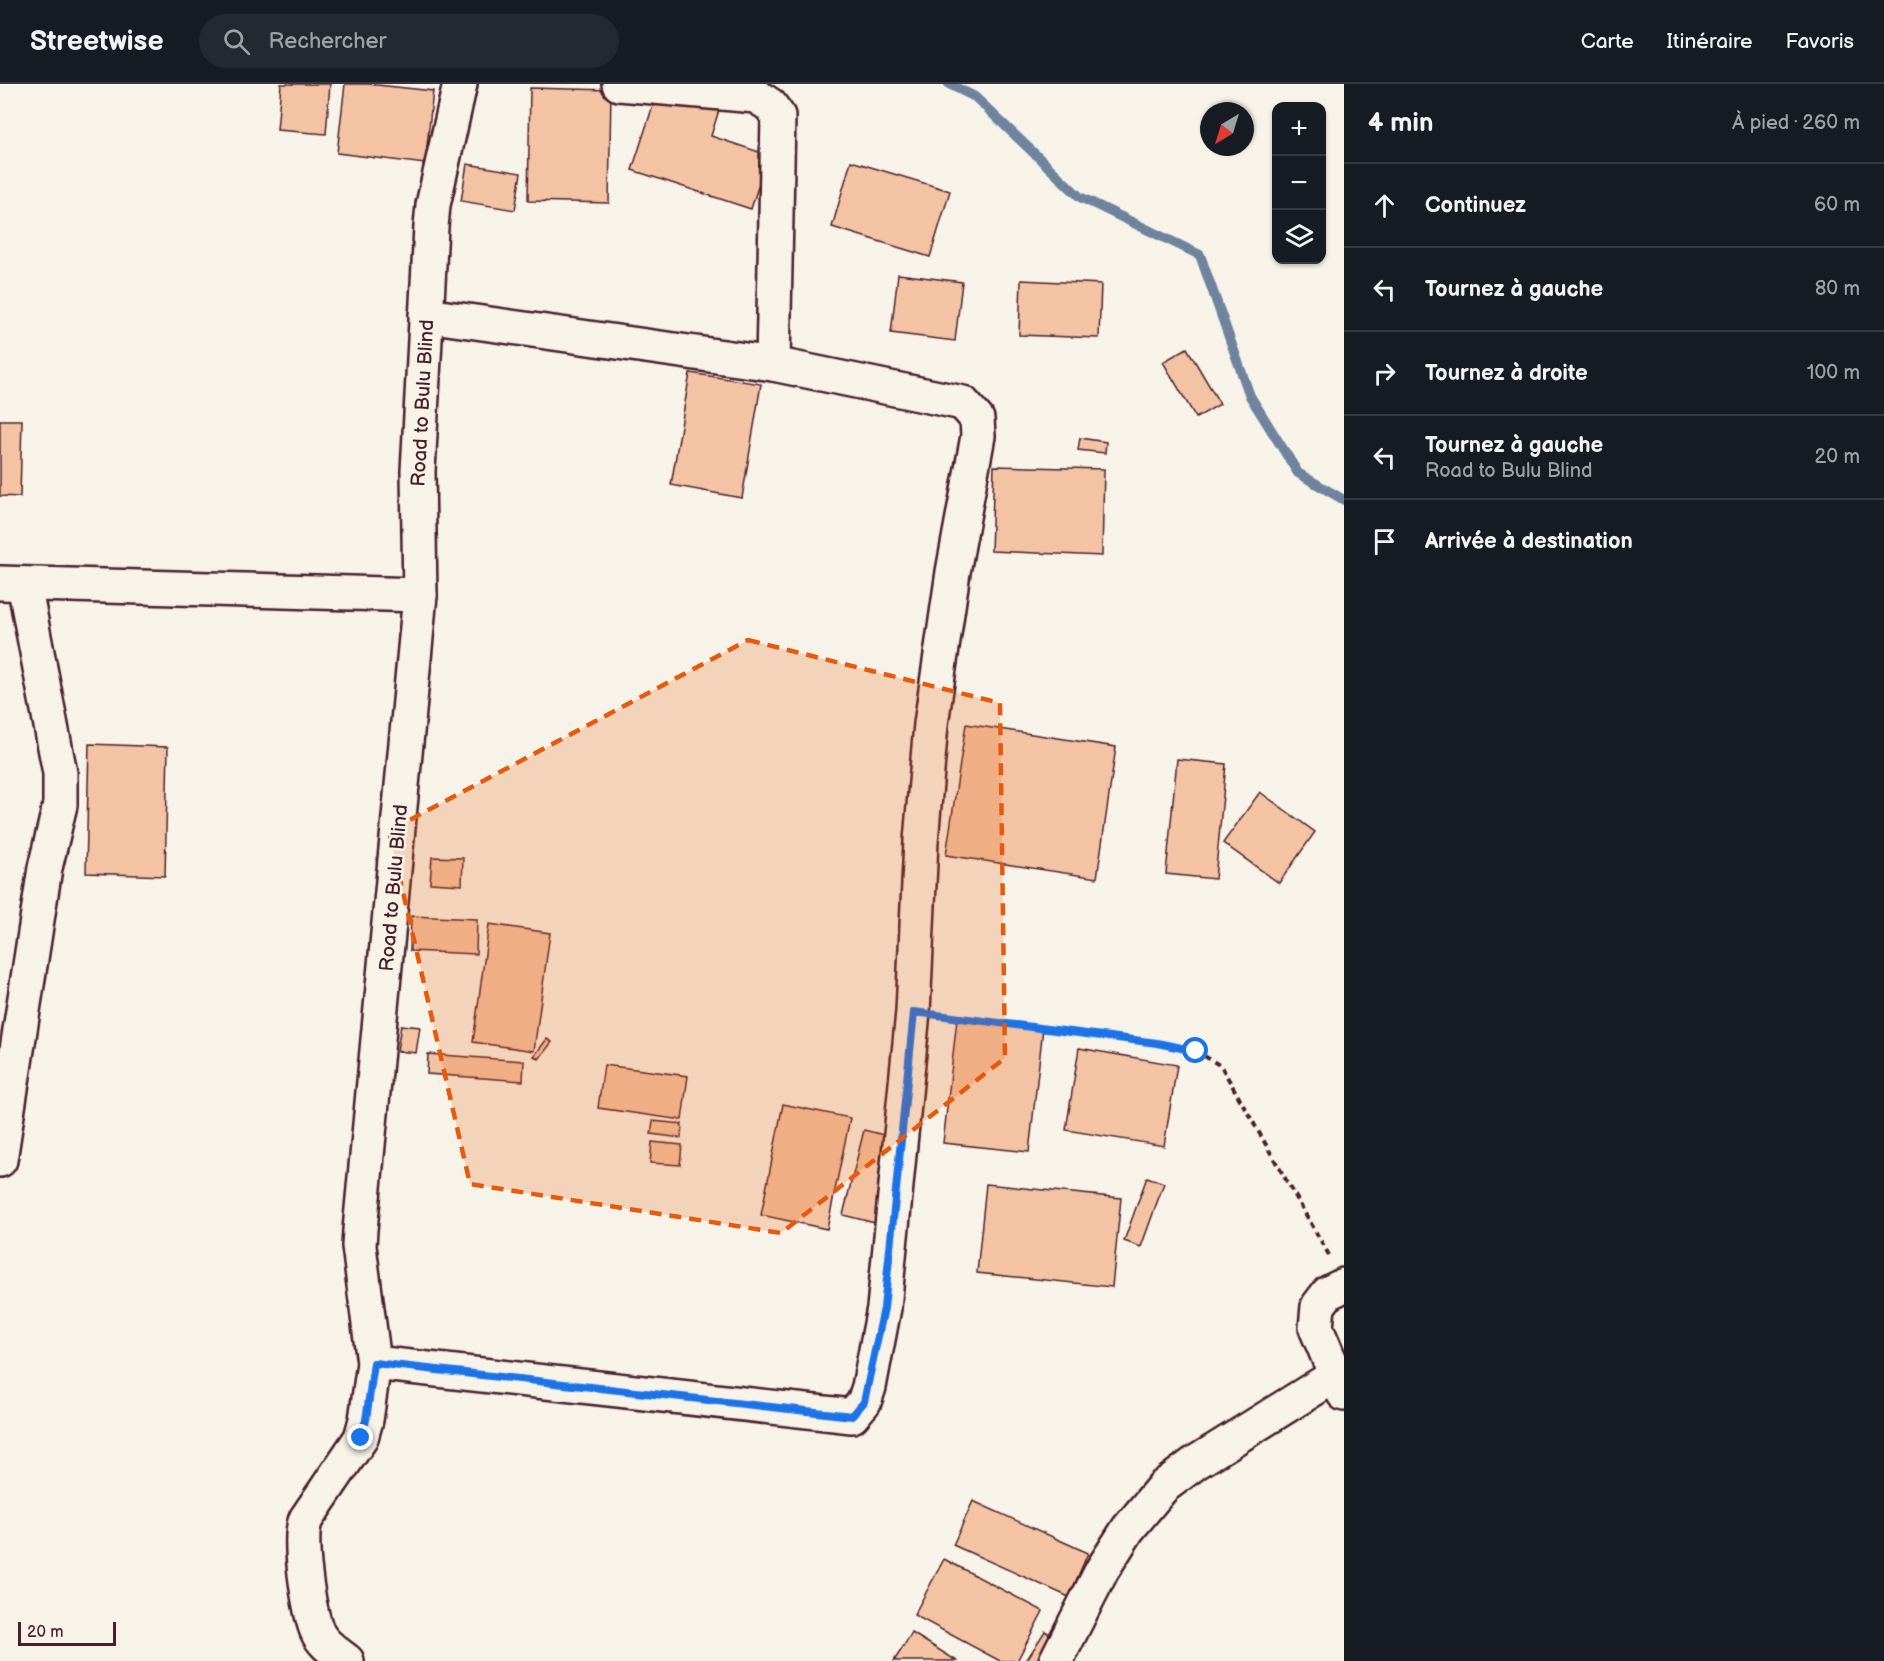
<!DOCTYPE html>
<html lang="fr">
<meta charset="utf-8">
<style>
:root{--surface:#171b24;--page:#242831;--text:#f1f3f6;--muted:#9ea1a6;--line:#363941}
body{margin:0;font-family:"Balsamiq Sans",sans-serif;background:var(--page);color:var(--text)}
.controls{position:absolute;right:18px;top:18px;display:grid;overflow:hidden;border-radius:12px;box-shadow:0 2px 4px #0004}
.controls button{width:54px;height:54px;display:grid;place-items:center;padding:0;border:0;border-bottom:2px solid var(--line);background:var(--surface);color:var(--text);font:30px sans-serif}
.compass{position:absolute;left:1200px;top:18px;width:54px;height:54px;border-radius:50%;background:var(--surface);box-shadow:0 2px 4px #0004;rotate:218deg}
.scale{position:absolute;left:18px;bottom:15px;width:98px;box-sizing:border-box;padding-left:6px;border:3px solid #4a1f2b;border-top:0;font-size:16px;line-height:21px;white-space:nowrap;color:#4a1f2b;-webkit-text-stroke:4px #f7f3e8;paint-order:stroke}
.stop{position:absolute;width:18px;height:18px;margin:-14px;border:4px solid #1a73e8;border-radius:50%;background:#fff}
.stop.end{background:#1a73e8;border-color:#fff;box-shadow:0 2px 6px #0008}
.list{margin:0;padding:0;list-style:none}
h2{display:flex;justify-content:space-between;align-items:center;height:78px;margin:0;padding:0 24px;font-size:26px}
h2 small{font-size:20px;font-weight:400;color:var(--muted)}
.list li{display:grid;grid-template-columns:39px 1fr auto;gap:18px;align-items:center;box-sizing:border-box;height:84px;padding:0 24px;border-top:2px solid var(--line)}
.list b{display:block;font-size:22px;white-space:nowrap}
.list p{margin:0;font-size:20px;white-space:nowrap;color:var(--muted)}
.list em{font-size:20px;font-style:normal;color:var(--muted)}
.icon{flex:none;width:33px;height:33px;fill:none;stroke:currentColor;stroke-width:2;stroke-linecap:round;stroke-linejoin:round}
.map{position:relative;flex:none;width:1344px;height:1577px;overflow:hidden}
header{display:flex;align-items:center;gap:36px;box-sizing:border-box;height:84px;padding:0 30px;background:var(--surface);border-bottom:2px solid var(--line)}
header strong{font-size:28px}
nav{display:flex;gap:33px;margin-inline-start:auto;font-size:21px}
.search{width:420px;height:54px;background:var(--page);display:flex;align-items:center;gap:15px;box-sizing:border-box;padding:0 21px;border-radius:33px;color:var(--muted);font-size:22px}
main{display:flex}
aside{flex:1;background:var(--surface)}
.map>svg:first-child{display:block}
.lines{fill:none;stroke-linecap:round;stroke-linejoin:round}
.stream{stroke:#70839e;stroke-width:10}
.building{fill:#f3c3a3;stroke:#4a1f2b;stroke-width:1.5}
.minor-casing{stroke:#4a1f2b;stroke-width:38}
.path{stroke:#4a1f2b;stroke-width:4;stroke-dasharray:6 4.5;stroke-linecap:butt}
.minor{stroke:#f7f3e8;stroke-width:33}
.route{stroke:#1a73e8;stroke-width:8}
.marked{fill:#e8590c;fill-opacity:0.2;stroke:#e8590c;stroke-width:4.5;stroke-dasharray:12 8;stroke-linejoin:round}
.labels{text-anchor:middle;stroke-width:5;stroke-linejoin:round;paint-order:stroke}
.street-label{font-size:20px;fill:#4a1f2b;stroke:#f7f3e8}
</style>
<header>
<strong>Streetwise</strong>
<div class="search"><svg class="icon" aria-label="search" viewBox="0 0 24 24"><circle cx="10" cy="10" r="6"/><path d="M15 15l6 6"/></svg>Rechercher</div>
<nav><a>Carte</a><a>Itinéraire</a><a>Favoris</a></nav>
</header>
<main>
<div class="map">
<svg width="1344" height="1577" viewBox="0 0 1344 1577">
<rect width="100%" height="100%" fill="#f7f3e8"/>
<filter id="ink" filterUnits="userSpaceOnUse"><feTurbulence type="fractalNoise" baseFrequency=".0167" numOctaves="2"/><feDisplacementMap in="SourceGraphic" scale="12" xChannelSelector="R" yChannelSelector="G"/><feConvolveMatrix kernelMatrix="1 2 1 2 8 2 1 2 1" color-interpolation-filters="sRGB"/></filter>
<g filter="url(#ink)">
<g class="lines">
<path class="stream" d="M949,0L975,13L1080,113L1200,171L1250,312L1298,389L1344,416"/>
</g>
<g class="building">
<path d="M281,0H330L326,50L277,46Z"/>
<path d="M345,0H368L433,7L425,80L337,69Z"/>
<path d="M660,0L722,16L711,52L768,71L751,125L632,86Z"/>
<path d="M530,4L611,6L609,119L528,117Z"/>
<path d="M851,77L950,107L930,173L832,143Z"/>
<path d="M467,80L521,89L515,126L461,117Z"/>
<path d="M898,190L962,198L955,257L891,249Z"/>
<path d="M1021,196L1101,200L1099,254L1019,251Z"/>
<path d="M1187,264L1220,320L1196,334L1163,278Z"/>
<path d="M690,289L761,300L742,414L671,401Z"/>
<path d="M0,336H22L20,413L0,412Z"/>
<path d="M1080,354L1106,358L1105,369L1078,366Z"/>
<path d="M994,382L1104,385L1102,472L991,467Z"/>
<path d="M966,640L1116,663L1097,794L946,771Z"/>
<path d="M89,660L168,663L165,792L86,789Z"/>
<path d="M1177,675L1226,680L1215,795L1166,790Z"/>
<path d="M1260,708L1315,748L1279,799L1223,759Z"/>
<path d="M432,773L463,774L462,801L430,799Z"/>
<path d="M411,832L477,835L476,870L410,867Z"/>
<path d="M489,840L550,849L534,967L473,958Z"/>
<path d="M957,935L1043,944L1029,1068L943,1059Z"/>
<path d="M401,941L420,943L416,969L397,967Z"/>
<path d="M547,955L552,958L539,975L534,972Z"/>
<path d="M1079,964L1177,981L1164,1062L1066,1046Z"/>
<path d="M428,970L524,977L523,997L427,990Z"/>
<path d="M604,981L688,992L682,1036L598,1024Z"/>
<path d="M783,1020L850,1034L827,1145L761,1131Z"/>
<path d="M653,1037L682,1040L681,1054L651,1050Z"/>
<path d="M864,1046L896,1054L875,1139L843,1131Z"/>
<path d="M652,1058L682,1061L680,1081L650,1079Z"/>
<path d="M1147,1093L1164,1099L1141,1163L1124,1157Z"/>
<path d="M986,1100L1121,1114L1112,1203L977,1189Z"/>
<path d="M973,1417L1088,1469L1069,1513L953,1461Z"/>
<path d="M944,1475L1043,1527L1017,1577H1000L914,1531Z"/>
<path d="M1045,1547L1065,1560L1054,1577H1026Z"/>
<path d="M912,1549L957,1577H894Z"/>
</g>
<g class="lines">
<defs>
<g id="minor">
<path d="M426,231L773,280"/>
<path d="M0,499L420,511"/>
<path d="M0,1076L45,784L60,721V689L24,500"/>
<path d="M374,1279L852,1332L864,1318L869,1303L884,1224L913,928L921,757L931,640L953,488L978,352L977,335L963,319L773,280L778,32L770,21L756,12L619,0"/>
<path d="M1344,1310L1316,1244L1318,1222L1328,1209L1344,1201"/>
<path d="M347,1577C337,1569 322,1560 317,1547C309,1527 297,1454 306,1435L361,1354L366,1336L374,1279L359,1162L360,1146L420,511L418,387L431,143L433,121L460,0"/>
<path d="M1056,1577L1102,1486L1128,1445L1163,1403L1195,1379L1336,1291"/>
</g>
</defs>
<use href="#minor" class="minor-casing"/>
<path class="path" d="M946,932L1157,959L1196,967L1221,982L1329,1171"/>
<use href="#minor" class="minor"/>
</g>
</g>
<g class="lines" filter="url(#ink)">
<path class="route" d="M361,1354L366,1336L374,1279L852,1332L864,1318L884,1224L914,928L1157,959L1196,967"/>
</g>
<path class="marked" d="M748,556L1000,619L1005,974L781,1149L470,1100L389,747Z"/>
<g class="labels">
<g class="street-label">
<text transform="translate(422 319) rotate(-87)" y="7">Road to Bulu Blind</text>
<text transform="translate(393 804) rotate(-85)" y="7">Road to Bulu Blind</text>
</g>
</g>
</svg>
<div class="controls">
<button>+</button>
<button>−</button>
<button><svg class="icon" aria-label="layers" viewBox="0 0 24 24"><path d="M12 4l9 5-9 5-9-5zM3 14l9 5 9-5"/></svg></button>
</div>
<svg class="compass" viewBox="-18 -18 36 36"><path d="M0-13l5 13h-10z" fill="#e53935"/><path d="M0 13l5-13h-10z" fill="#9ea1a6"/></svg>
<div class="scale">20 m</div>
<div class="stop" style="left:1196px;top:967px"></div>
<div class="stop end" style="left:361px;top:1354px"></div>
</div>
<aside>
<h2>4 min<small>À pied · 260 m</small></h2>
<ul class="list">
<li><svg class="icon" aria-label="ahead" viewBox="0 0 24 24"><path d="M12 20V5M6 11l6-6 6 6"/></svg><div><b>Continuez</b></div><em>60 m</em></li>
<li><svg class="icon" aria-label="left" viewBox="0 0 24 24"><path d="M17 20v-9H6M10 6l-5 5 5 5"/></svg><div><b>Tournez à gauche</b></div><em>80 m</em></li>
<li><svg class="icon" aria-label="right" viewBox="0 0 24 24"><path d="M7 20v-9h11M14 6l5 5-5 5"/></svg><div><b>Tournez à droite</b></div><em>100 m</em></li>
<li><svg class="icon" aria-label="left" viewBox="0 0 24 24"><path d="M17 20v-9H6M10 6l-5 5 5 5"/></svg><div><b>Tournez à gauche</b><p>Road to Bulu Blind</p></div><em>20 m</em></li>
<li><svg class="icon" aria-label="arrive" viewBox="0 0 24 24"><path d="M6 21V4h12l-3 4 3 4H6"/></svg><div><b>Arrivée à destination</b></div></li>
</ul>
</aside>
</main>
